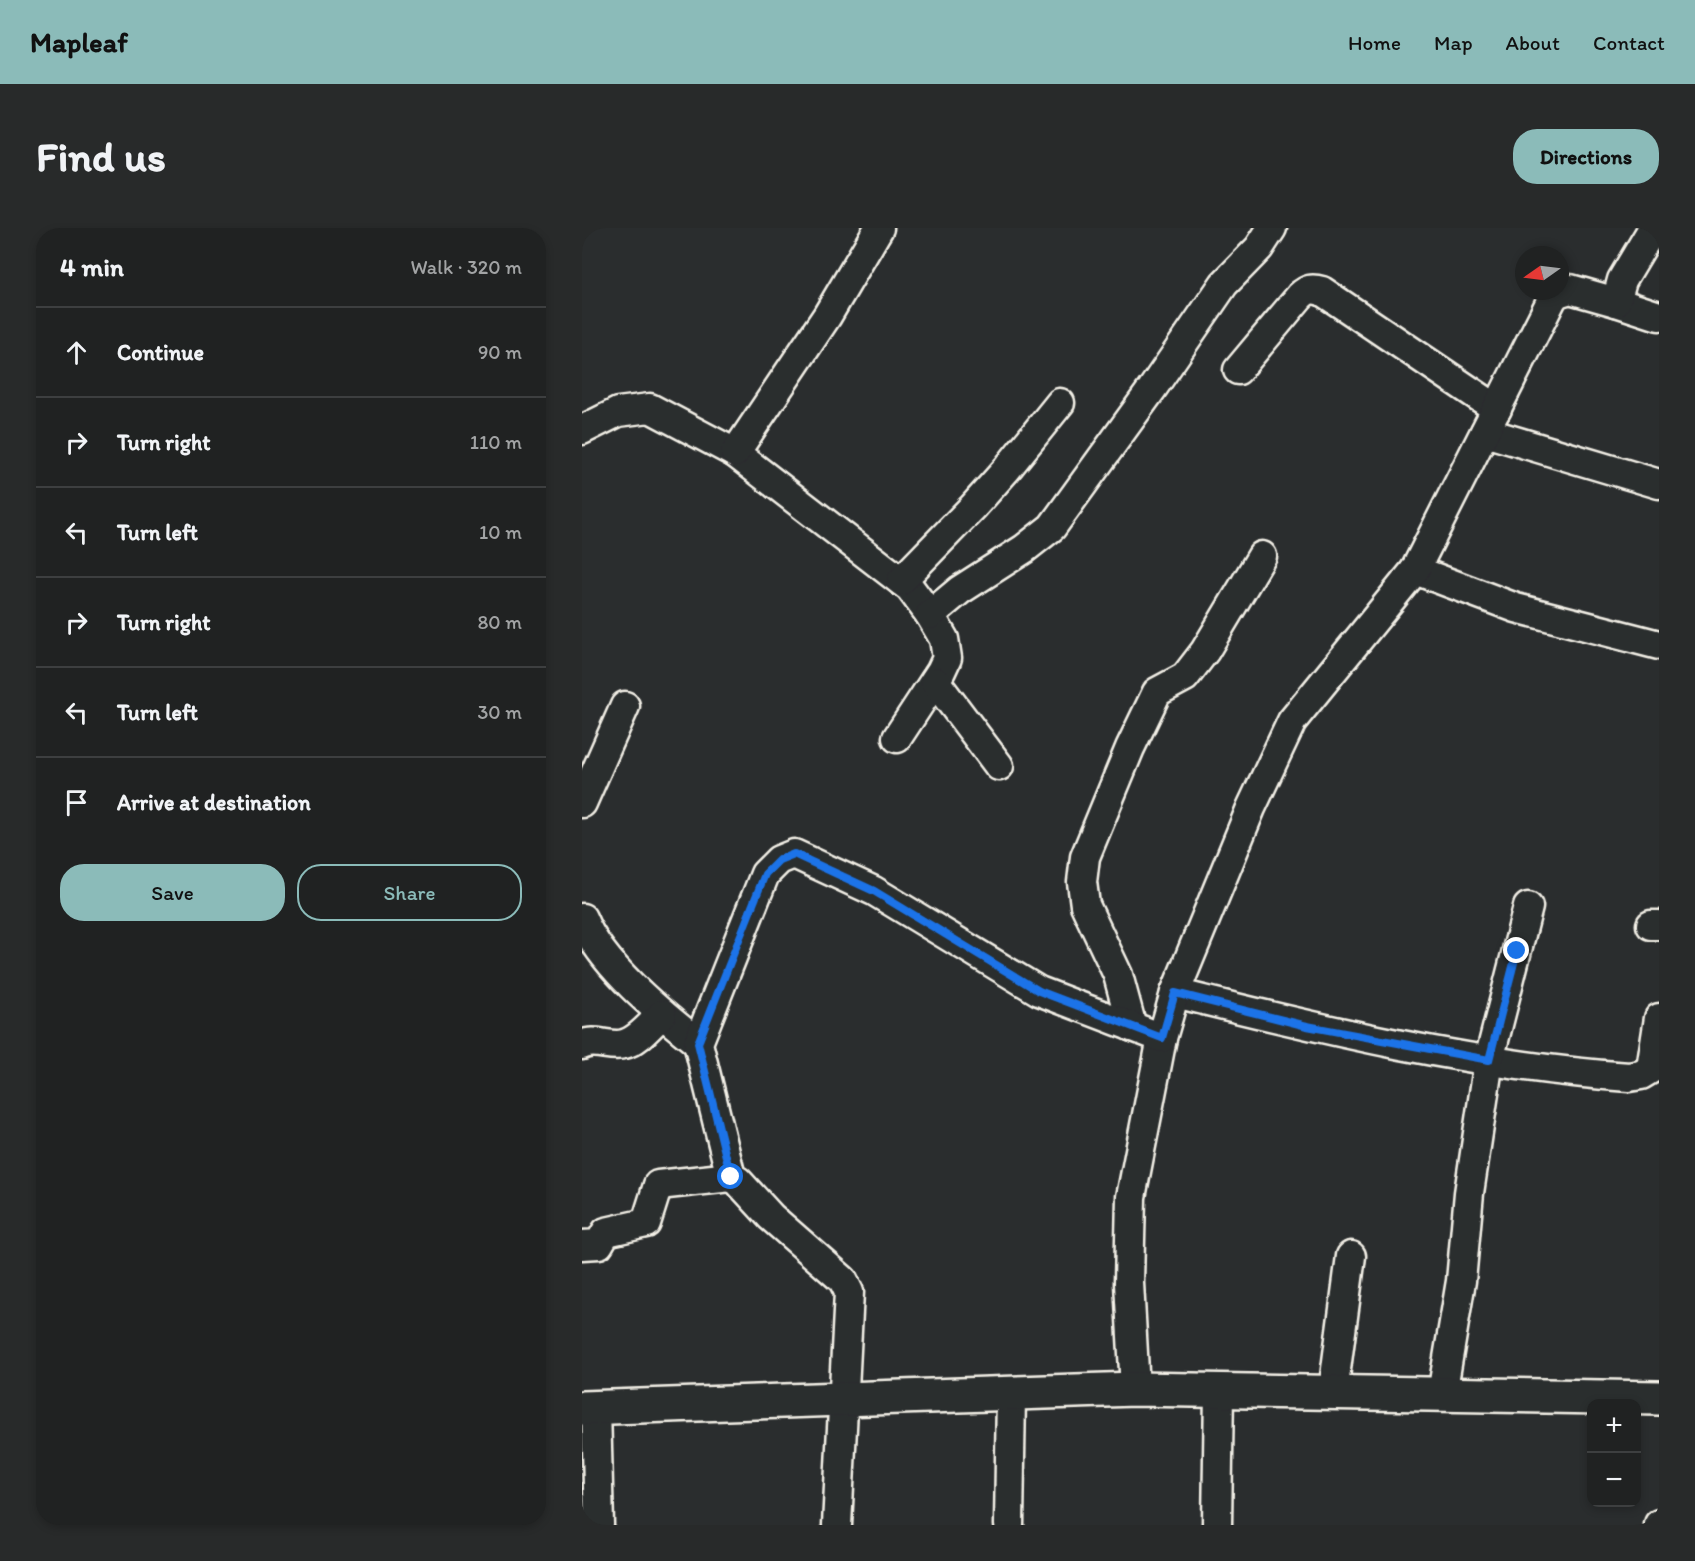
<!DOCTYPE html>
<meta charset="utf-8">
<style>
:root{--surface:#202222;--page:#282a2a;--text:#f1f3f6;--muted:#a2a4a5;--line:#3d3f40;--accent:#8bbbb9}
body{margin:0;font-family:Itim,sans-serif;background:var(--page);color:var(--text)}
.controls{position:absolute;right:18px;bottom:18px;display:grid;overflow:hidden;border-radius:12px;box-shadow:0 3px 9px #0003}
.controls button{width:54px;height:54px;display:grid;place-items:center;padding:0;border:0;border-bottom:2px solid var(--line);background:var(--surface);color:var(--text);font:30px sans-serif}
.compass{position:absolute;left:933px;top:18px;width:54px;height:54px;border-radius:50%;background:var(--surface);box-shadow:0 3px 9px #0003;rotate:256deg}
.stop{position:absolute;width:18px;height:18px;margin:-14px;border:4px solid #1a73e8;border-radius:50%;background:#fff}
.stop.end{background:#1a73e8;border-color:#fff;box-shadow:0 2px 6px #0008}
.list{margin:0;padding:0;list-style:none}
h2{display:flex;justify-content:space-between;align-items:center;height:78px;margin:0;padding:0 24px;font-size:26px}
h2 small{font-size:20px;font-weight:400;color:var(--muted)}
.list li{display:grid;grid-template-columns:39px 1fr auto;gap:18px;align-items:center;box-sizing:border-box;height:90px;padding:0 24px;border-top:2px solid var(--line)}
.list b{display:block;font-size:22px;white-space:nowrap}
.list em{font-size:20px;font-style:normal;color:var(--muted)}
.actions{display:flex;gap:12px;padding:18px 24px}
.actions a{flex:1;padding:14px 0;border:2px solid var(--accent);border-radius:24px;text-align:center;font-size:21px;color:var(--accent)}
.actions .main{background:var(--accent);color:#111}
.icon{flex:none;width:33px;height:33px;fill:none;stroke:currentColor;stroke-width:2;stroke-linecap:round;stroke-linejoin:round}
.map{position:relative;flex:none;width:1077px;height:1297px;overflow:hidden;border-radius:24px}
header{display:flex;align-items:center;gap:36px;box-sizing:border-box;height:84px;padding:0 30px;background:var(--accent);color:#111}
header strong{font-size:28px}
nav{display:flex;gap:33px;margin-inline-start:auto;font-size:21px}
.intro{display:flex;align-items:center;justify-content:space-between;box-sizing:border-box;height:144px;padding:0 36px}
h1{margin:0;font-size:42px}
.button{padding:15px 27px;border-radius:24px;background:var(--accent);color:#111;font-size:21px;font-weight:700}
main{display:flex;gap:36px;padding:0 36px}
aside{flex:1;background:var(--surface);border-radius:24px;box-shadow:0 3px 9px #0003}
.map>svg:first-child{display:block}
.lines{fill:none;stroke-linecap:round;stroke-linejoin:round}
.minor-casing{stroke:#f4f1e8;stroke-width:33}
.tertiary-casing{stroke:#f4f1e8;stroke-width:38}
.minor{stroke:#2a2d2e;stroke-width:28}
.tertiary{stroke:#2a2d2e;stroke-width:33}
.route{stroke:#1a73e8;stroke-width:8}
</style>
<header>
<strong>Mapleaf</strong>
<nav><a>Home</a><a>Map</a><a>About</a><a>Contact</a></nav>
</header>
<div class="intro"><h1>Find us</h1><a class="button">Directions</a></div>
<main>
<aside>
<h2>4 min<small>Walk · 320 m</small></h2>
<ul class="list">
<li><svg class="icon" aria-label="ahead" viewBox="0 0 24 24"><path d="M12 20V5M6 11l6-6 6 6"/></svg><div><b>Continue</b></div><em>90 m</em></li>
<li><svg class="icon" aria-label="right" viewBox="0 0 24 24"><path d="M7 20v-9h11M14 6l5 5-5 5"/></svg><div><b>Turn right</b></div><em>110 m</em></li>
<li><svg class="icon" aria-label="left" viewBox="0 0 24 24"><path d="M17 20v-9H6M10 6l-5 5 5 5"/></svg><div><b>Turn left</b></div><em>10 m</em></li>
<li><svg class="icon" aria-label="right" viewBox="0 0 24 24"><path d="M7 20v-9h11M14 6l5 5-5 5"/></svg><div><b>Turn right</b></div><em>80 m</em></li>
<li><svg class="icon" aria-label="left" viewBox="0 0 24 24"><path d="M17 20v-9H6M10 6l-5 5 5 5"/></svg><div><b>Turn left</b></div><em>30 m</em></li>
<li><svg class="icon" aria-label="arrive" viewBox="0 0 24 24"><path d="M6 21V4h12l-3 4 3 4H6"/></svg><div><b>Arrive at destination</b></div></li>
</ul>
<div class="actions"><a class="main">Save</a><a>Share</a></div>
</aside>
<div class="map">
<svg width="1077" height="1297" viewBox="0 0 1077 1297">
<rect width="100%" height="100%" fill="#2a2d2e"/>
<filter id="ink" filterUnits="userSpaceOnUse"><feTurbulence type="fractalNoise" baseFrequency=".0167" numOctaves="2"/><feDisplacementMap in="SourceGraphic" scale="12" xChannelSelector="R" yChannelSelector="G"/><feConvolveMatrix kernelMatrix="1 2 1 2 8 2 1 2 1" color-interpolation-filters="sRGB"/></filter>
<g filter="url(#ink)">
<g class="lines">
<defs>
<g id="minor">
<path d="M1034,74L1077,88"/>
<path d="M656,142L718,68C725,61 730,60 740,63L915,181"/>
<path d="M0,202L36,184L68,180L153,225L328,360L348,387L362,411L365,430L359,443L315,510"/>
<path d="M903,204L1077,256"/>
<path d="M153,225L245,88L297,0"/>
<path d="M833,342L934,380L1077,417"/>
<path d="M319,353L391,279L424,242L478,175"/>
<path d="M348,387L378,362L442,321L470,299L570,161L642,56L677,20L690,0"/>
<path d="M353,453L417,538"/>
<path d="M0,575L43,478"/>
<path d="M0,690C19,737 77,784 116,815"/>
<path d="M1069,697H1077"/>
<path d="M593,765C742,802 893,838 1047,849L1059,847L1069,841L1077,790"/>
<path d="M550,799L536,747L503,677L500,654L503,629L548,520L575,464L603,449L623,423L680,328"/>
<path d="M0,817C13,810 28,820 42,816C56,813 69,796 80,786"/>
<path d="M0,1017L17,1016L24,1004L64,995L76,957L149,949"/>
<path d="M553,1161L547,1055L549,969L580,810L593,765L669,580L710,493L833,342L970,71L975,65L988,61L1034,74L1040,52L1071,0"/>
<path d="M751,1164L769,1028"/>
<path d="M860,1166L879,1053L887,965L907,832L946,679"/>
<path d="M14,1180L17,1297"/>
<path d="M255,1297L267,1064L261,1052L189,989L156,953L149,949L116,815L183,646L197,632L212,626L292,663L457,763L580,810"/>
<path d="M427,1297L429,1165"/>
<path d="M635,1297L637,1163"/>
<path d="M1077,1297V1296"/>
</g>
<path id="tertiary" d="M0,1180L553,1161L1077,1170"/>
</defs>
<use href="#minor" class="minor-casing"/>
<use href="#tertiary" class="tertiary-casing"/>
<use href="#minor" class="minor"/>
<use href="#tertiary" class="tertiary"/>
</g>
</g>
<g class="lines" filter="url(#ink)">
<path class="route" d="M149,949L116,815L183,646L197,632L212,626L292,663L457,763L580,810L593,765L725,798L907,832L935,723"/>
</g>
</svg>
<div class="controls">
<button>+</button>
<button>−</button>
</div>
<svg class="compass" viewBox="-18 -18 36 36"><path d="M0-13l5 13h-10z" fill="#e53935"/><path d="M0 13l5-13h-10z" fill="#a2a4a5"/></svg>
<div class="stop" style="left:149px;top:949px"></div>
<div class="stop end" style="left:935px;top:723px"></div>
</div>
</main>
